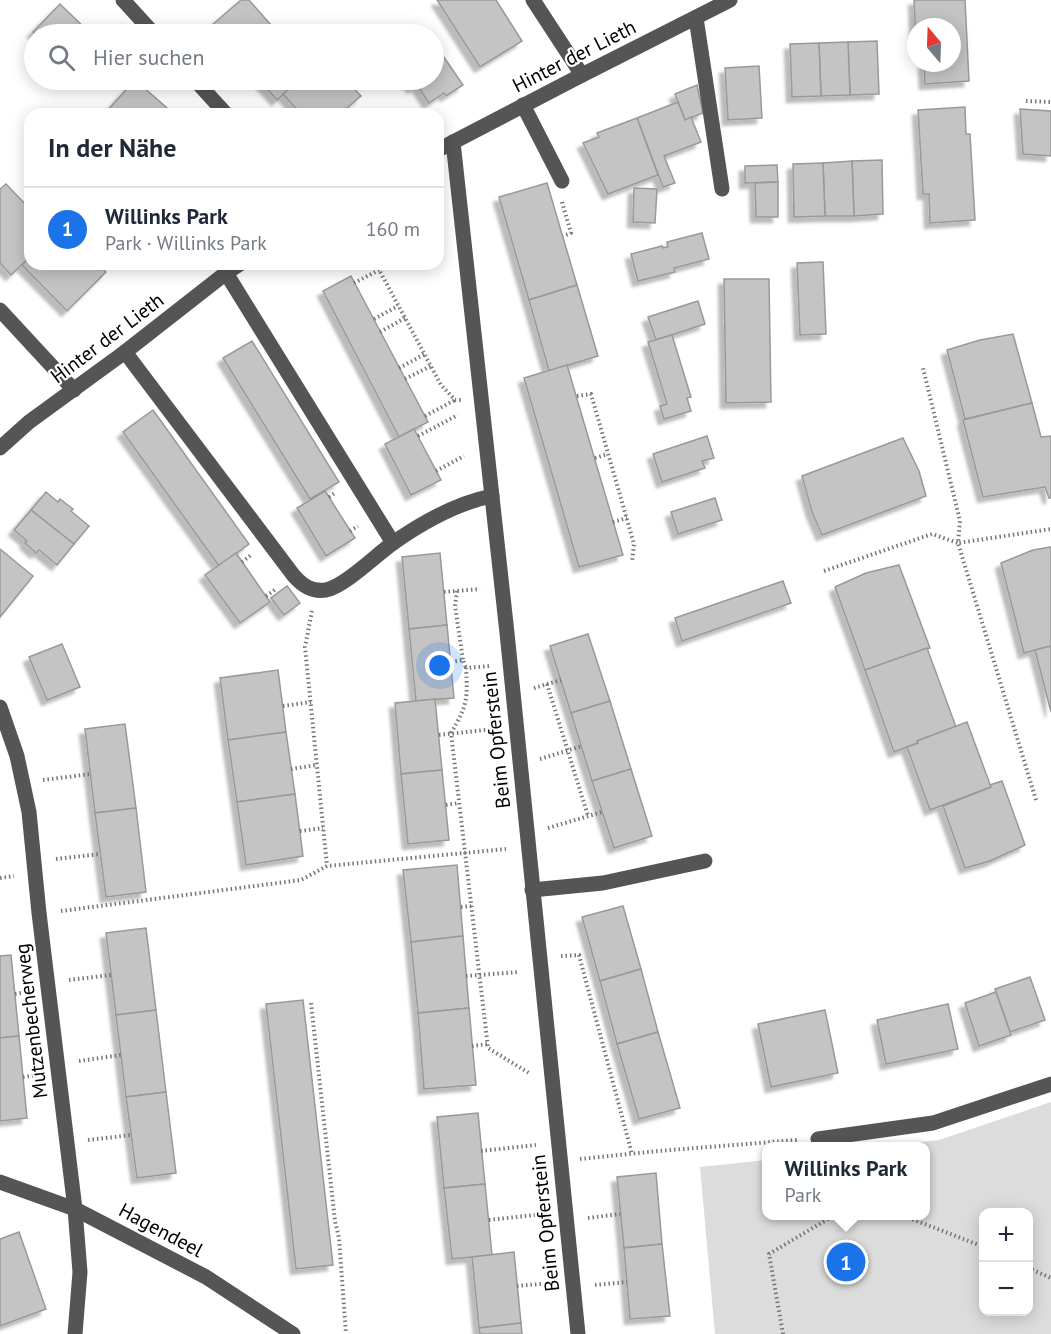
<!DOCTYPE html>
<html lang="de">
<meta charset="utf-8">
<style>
:root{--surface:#fff;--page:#f6f6f7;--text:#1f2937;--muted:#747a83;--line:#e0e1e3;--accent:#1a73e8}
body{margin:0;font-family:"PT Sans",sans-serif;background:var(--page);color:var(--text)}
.controls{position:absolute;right:18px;bottom:18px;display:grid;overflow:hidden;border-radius:12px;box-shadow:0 3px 15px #0003}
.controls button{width:54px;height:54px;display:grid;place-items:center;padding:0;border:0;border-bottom:2px solid var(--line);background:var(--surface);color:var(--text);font:30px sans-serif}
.compass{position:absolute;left:907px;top:18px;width:54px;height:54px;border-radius:50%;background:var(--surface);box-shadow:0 3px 15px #0003;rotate:341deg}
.you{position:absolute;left:440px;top:666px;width:21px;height:21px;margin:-15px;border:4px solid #fff;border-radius:50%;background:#1a73e8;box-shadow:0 0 0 9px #1a73e833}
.badge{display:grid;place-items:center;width:39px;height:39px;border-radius:50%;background:var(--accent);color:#fff;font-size:20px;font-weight:700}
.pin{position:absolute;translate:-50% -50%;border:3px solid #fff;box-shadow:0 2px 6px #0006}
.popup{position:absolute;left:762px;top:1142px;width:168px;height:78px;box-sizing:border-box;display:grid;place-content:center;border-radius:12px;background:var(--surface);filter:drop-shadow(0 2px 4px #0005);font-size:20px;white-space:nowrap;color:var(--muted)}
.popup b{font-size:22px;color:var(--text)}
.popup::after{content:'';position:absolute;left:50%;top:100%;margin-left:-12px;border:12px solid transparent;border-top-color:var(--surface)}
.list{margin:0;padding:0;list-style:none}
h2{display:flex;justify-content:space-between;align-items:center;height:78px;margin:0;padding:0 24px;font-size:26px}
h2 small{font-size:20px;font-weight:400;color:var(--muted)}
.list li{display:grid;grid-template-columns:39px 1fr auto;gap:18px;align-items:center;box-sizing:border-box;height:84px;padding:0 24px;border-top:2px solid var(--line)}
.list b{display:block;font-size:22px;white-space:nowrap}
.list p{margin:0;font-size:20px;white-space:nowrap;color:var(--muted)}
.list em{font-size:20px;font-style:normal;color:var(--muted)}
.icon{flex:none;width:33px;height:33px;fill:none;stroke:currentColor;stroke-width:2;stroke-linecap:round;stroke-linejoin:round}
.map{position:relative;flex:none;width:1051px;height:1334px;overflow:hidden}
.search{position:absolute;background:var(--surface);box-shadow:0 3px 15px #0003;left:24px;top:24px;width:420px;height:66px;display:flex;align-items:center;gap:15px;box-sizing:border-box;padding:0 21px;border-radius:33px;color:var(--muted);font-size:22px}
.panel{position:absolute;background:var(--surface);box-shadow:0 3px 15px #0003;left:24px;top:108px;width:420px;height:162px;border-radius:18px}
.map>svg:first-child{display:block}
.green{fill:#dcdcdc;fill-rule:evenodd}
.building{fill:#c4c4c4;stroke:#999;stroke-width:1.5;filter:url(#shadow)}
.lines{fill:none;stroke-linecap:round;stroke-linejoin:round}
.path{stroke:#777;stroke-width:4;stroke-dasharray:1.5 3;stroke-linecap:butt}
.minor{stroke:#555;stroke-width:15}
.labels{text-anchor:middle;stroke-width:4.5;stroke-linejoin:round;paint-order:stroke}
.street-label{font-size:20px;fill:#000;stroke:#fff}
</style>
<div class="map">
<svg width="1051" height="1334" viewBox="0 0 1051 1334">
<defs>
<filter id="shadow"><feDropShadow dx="-5.5" dy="5.5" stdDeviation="1.5" flood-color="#0004"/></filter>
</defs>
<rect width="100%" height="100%" fill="#fff"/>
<path class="green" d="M1051,1102V1334H715L700,1167L766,1160V1216H926V1146H880L939,1140ZM984,1212H1028V1312H984Z"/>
<g class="building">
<path d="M241,0H249L279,34H219L211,26Z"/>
<path d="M437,0H496L522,41L480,67Z"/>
<path d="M914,0H965L969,81L925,84L924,63H952V27H916V41Z"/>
<path d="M60,4L91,34H36L33,32Z"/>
<path d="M102,26L111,34H93Z"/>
<path d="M877,41L879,94L850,95L848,42Z"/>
<path d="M848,42L850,95L821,96L819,43Z"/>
<path d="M819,43L821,96L792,97L790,44Z"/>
<path d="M435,44L463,85L446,96L444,93L429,103L417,85L413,88L407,80H434Z"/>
<path d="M759,66L762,118L728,120L725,68Z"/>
<path d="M135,80L174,114L105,113Z"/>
<path d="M259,80H300L277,100Z"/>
<path d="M300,80H346L361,96L340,114H301L283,94Z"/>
<path d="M697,85L703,113L685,120L675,94Z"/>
<path d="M678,102L685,120L691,117L701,142L664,156L675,183L663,187L637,118Z"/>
<path d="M965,107L966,134H970L975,220L930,223L929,194H923L918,110Z"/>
<path d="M1020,109L1051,111V156L1023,154Z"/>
<path d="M637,118L658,175L608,194L583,143L599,137L597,133Z"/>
<path d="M882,160L883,214L854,216L852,161Z"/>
<path d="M852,161L854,216H825L823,163Z"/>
<path d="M823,163L825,216L794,217L793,164Z"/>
<path d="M777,165L778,182L745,183V166Z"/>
<path d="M778,182V217H756L755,183Z"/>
<path d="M547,183L577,285L529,300L499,197Z"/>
<path d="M6,184L30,209V257L11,275L0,263V189Z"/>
<path d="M634,188L657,189L655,223L633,222Z"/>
<path d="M702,233L709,259L674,268L675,272L638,281L631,254L662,246L663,248L668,247L667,242Z"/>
<path d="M30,257V264H98L106,272L67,311L22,265Z"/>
<path d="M823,262L826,334L800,335L797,263Z"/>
<path d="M351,276L428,422L399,437L323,291Z"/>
<path d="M724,279H769L771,402L726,403Z"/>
<path d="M577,285L598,356L549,371L529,300Z"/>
<path d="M698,301L705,324L656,340L648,317Z"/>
<path d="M1013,334L1032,403L965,419L947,350L980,340Z"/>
<path d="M672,335L691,397L687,398L691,411L664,419L660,406L667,404L648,342Z"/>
<path d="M252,341L339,482L310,499L223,358Z"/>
<path d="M567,365L623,555L579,567L524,378Z"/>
<path d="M1032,403L1041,437L1051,436V498H1049L1045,487L983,497L963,420Z"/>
<path d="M153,410L249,544L219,566L123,432Z"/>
<path d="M414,429L441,480L411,495L385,444Z"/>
<path d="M707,436L714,458L702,461L705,468L662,482L653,454Z"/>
<path d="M903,438L919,471L926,496L822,535L812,512L802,476Z"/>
<path d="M325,491L355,538L326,556L297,508Z"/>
<path d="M46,492L58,502L60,499L73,509L71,511L89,526L74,544L31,510Z"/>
<path d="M715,498L722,520L678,534L671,512Z"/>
<path d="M31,510L74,544L57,565L39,550L36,553L25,543L27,541L14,530Z"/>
<path d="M1051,547V646L1024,653L1001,563L1033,550Z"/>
<path d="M0,549L33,576L0,617Z"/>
<path d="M236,553L270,602L240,623L205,575Z"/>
<path d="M440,553L447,625L409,629L402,557Z"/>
<path d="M899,565L930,648L865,670L835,587L866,573Z"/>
<path d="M783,581L791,603L682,641L675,618Z"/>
<path d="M287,586L300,603L284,615L271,598Z"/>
<path d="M447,625L454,698L416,701L409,629Z"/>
<path d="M588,634L610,701L571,713L550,646Z"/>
<path d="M62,644L80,687L47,700L29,657Z"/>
<path d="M1051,646V712L1035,650Z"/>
<path d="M927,648L956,727L917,741L918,743L894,752L865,670Z"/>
<path d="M278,670L286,732L228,740L220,678Z"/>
<path d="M435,699L442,770L401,774L395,703Z"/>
<path d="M610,701L631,769L592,781L571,713Z"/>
<path d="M967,722L991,787L930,810L907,747L918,743L917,741Z"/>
<path d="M125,724L136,808L95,813L85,729Z"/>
<path d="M286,732L295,794L237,802L228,740Z"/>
<path d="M631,769L652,836L614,848L592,781Z"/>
<path d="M442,770L449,840L408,844L401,774Z"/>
<path d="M1002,781L1025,845L990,861L965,868L943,806L991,787L990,785Z"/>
<path d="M295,794L303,856L246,865L237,802Z"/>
<path d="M136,808L146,892L106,897L95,813Z"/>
<path d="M457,865L463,936L411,942L403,870Z"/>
<path d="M623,906L641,969L600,981L582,917Z"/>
<path d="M146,928L156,1010L116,1015L106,933Z"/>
<path d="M463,936L469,1008L418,1013L411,942Z"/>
<path d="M11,955L19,1036L0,1038V956Z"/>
<path d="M641,969L658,1032L617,1044L600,981Z"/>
<path d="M1030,977L1045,1020L1010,1032L995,989Z"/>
<path d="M996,992L1011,1035L979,1046L965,1003Z"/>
<path d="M303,1000L333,1265L296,1269L266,1004Z"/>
<path d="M948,1004L958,1049L886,1064L877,1020Z"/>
<path d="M469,1008L476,1085L424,1089L418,1013Z"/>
<path d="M156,1010L166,1092L126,1097L116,1015Z"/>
<path d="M825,1010L838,1073L771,1087L758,1024Z"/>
<path d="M658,1032L680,1108L639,1119L617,1044Z"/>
<path d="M19,1036L27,1118L0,1121V1038Z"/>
<path d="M166,1092L176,1173L137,1178L126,1097Z"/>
<path d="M478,1113L485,1184L444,1188L437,1117Z"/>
<path d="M656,1173L662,1244L624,1248L617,1177Z"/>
<path d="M485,1184L492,1255L452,1259L444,1188Z"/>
<path d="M19,1232L46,1309L0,1326V1239Z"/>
<path d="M662,1244L670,1316L630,1319L624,1248Z"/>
<path d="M514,1252L521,1323L479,1328L472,1257Z"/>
<path d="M521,1323L522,1334H480L479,1328Z"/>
</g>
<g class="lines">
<g class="path">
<path d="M1026,101L1051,102"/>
<path d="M562,202L571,233L563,236"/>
<path d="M376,264L441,385L455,400H461"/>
<path d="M354,283L379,270"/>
<path d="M374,319L398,306"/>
<path d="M380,332L405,318"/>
<path d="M399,368L425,354"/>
<path d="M405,379L431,366"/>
<path d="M577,396L591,394L634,544L632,562"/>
<path d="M425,416L455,400"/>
<path d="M418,436L458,415"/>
<path d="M595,458L608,454"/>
<path d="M436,471L464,456"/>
<path d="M329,497L336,492"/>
<path d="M613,522L627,518"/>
<path d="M350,531L358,526"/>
<path d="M242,562L251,555"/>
<path d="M824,571L932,534L958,543L960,521L923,368"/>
<path d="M457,591L455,606L463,660"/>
<path d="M444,592L480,589"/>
<path d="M266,596L276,589"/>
<path d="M312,611L305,647L327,866"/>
<path d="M451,662L463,660L466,668"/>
<path d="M489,666L466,668C468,699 467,706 451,733L488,1048L529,1073"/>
<path d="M547,684L588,816"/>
<path d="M534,688L561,680"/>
<path d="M283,706L311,702"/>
<path d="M439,735L494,729"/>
<path d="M540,759L582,746"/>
<path d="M291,769L317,765"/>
<path d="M43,780L91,774"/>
<path d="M1036,800L958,543L1051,529"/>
<path d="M446,805L459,803"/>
<path d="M548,828L602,812"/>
<path d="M300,831L323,828"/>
<path d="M56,859L100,854"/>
<path d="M0,878L14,876"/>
<path d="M461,907L471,906"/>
<path d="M61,911L301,880L327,866L506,849"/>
<path d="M561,956L579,955L632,1154"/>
<path d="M466,976L519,972"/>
<path d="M69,980L111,975"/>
<path d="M15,994L27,992"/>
<path d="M311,1003L335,1221L339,1238L346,1334"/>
<path d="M472,1046L488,1044"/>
<path d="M79,1061L121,1055"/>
<path d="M23,1077L37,1075"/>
<path d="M88,1140L131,1135"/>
<path d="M481,1151L536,1145"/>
<path d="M580,1159L658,1151L797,1140"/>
<path d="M904,1216L984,1247"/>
<path d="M588,1218L620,1214"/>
<path d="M489,1220L544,1214"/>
<path d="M1028,1268L1051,1278"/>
<path d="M595,1285L627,1282"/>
<path d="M517,1286L551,1283"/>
<path d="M783,1334L769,1254L833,1216"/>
</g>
<g class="minor">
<path d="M123,0L154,34"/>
<path d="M533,0L582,75"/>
<path d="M696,18L722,189"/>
<path d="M195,80L226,114"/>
<path d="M523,105L562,181"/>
<path d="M453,142L507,633L578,1334"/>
<path d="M438,150L582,75L730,0"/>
<path d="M226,273L393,543"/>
<path d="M0,310L74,390"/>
<path d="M125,352L294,576C303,586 312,592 326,590C345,586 376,555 393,543C423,522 456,503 492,496"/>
<path d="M0,448L29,422L125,352L226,273L240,264"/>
<path d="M0,707L17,756L29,812L39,913L75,1209L80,1272L75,1334"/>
<path d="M532,890L603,883L705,861"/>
<path d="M818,1139L933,1123L1051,1084"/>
<path d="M0,1182L75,1209L206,1277L293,1334"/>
</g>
</g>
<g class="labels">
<g class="street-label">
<text transform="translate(574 56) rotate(-27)" y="7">Hinter der Lieth</text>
<text transform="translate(107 338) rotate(-37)" y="7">Hinter der Lieth</text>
<text transform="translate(496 740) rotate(-96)" y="7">Beim Opferstein</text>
<text transform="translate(31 1021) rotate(-97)" y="7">Mutzenbecherweg</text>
<text transform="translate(545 1223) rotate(-96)" y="7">Beim Opferstein</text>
<text transform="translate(161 1230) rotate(28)" y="7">Hagendeel</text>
</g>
</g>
</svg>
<div class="controls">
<button>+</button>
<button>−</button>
</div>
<svg class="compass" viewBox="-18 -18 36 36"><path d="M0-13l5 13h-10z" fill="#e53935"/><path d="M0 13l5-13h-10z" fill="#747a83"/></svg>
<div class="you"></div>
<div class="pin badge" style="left:846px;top:1262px">1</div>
<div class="popup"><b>Willinks Park</b>Park</div>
<div class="search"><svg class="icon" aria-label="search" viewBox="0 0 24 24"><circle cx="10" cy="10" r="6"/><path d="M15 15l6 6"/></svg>Hier suchen</div>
<section class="panel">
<h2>In der Nähe<small></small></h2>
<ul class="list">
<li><span class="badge">1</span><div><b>Willinks Park</b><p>Park · Willinks Park</p></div><em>160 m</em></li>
</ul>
</section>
</div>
